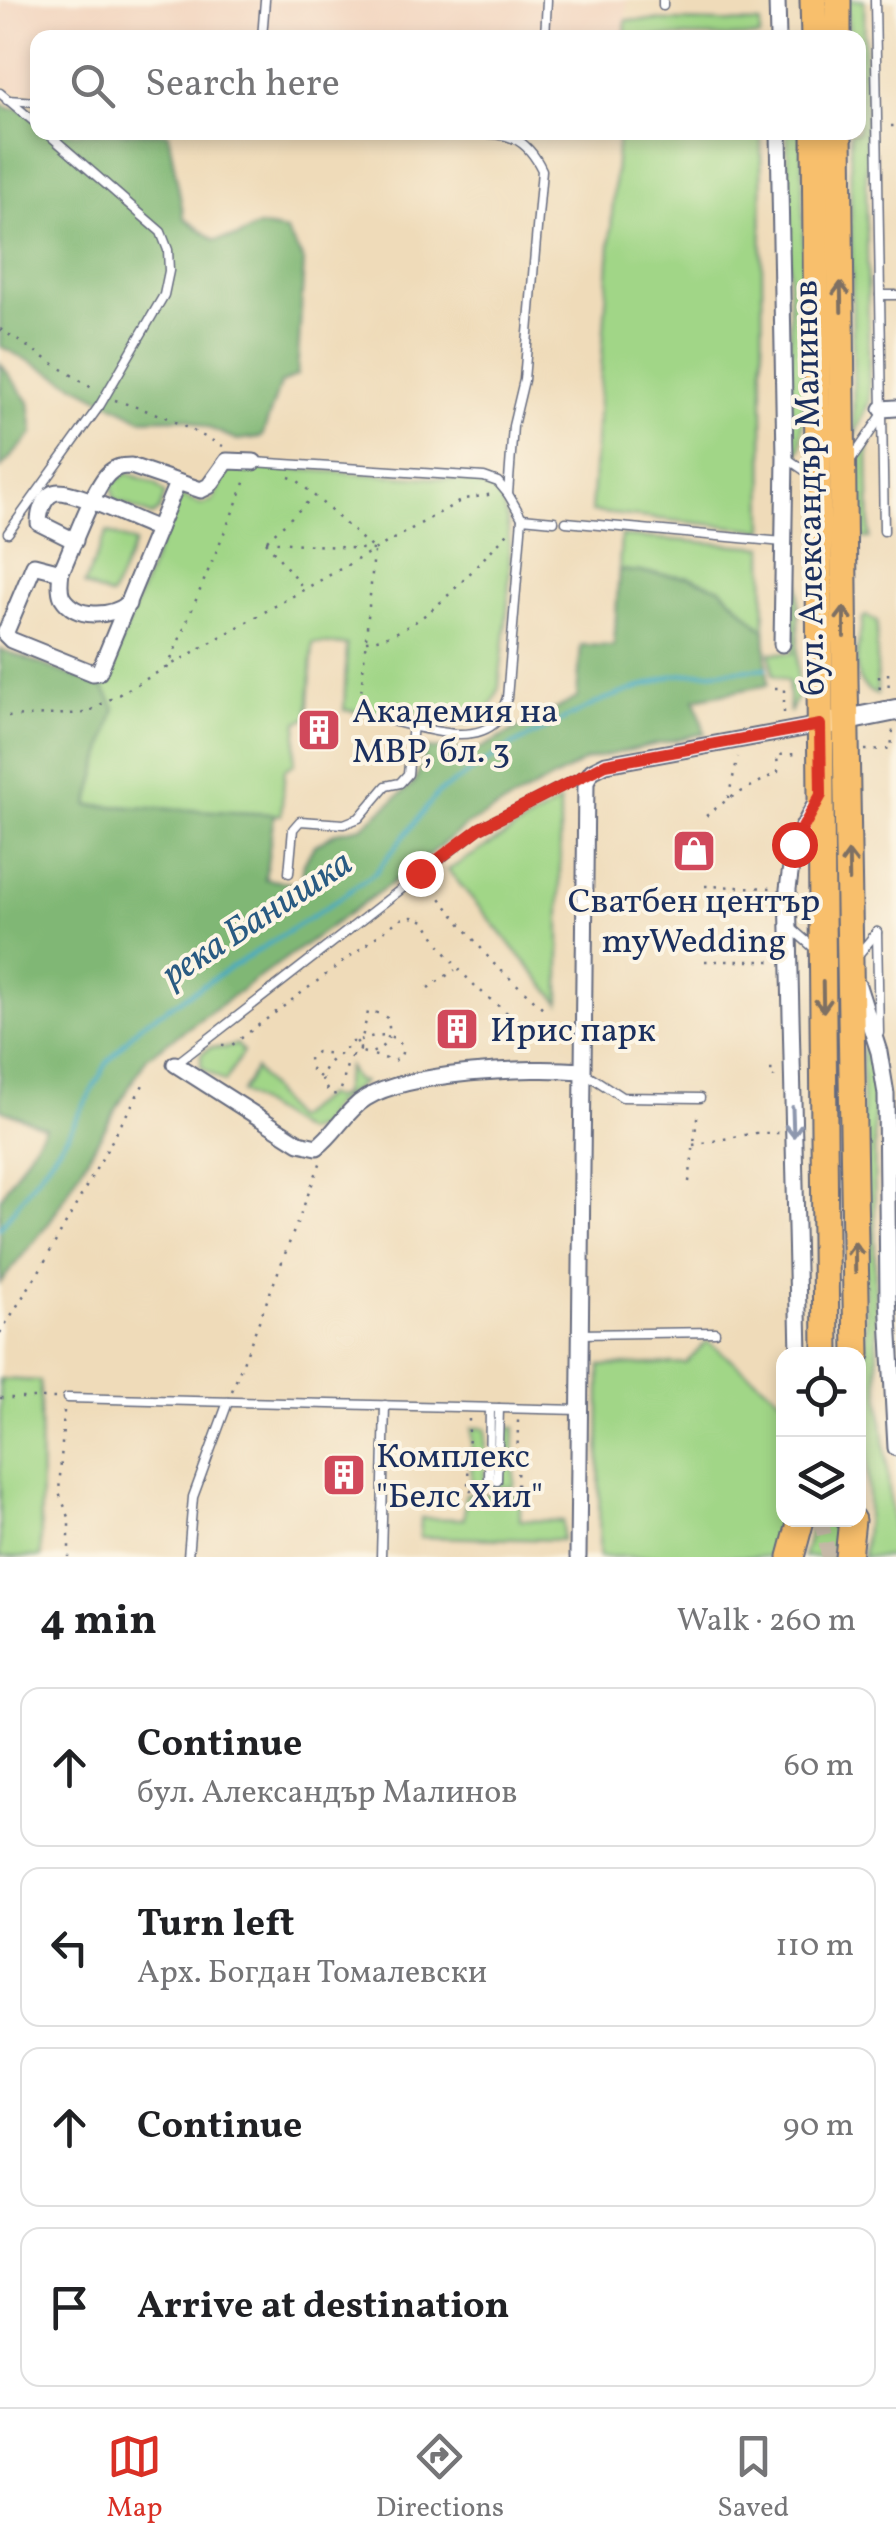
<!DOCTYPE html>
<meta charset="utf-8">
<style>
:root{--surface:#fff;--page:#f6f6f6;--text:#202124;--muted:#757577;--line:#e0e0e0;--accent:#d93025}
body{margin:0;font-family:Vollkorn,serif;background:var(--page);color:var(--text)}
.controls{position:absolute;right:30px;bottom:30px;display:grid;overflow:hidden;border-radius:20px;box-shadow:0 5px 15px #0003}
.controls button{width:90px;height:90px;display:grid;place-items:center;padding:0;border:0;border-bottom:2px solid var(--line);background:var(--surface);color:var(--text);font:50px sans-serif}
.stop{position:absolute;width:30px;height:30px;margin:-22px;border:8px solid #d93025;border-radius:50%;background:#fff}
.stop.end{background:#d93025;border-color:#fff;box-shadow:0 2px 10px #0008}
.list{margin:0;padding:0;list-style:none}
h2{display:flex;justify-content:space-between;align-items:center;height:130px;margin:0;padding:0 40px;font-size:42px}
h2 small{font-size:32px;font-weight:400;color:var(--muted)}
.list li{display:grid;grid-template-columns:65px 1fr auto;gap:30px;align-items:center;box-sizing:border-box;height:160px;margin:0 20px 20px;padding:0 20px;border:2px solid var(--line);border-radius:20px}
.list b{display:block;font-size:38px;white-space:nowrap}
.list p{margin:0;font-size:32px;white-space:nowrap;color:var(--muted)}
.list em{font-size:32px;font-style:normal;color:var(--muted)}
.icon{flex:none;width:55px;height:55px;fill:none;stroke:currentColor;stroke-width:2;stroke-linecap:round;stroke-linejoin:round}
.map{position:relative;flex:none;width:896px;height:1557px;overflow:hidden}
.search{position:absolute;background:var(--surface);box-shadow:0 5px 15px #0003;left:30px;right:30px;top:30px;height:110px;display:flex;align-items:center;gap:25px;box-sizing:border-box;padding:0 35px;border-radius:20px;color:var(--muted);font-size:38px}
.sheet{height:850px;background:var(--surface)}
nav{display:flex;justify-content:space-around;align-items:center;box-sizing:border-box;height:140px;border-top:2px solid var(--line);background:var(--surface);font-size:28px;color:var(--muted)}
nav a{display:grid;justify-items:center;gap:5px}
nav .on{color:var(--accent)}
.map>svg:first-child{display:block}
.built{fill:#f2d4be}
.green{fill:#a1d687;stroke:#5e8272;stroke-width:2.5}
.forest{fill:#80b774;stroke:#4e7369;stroke-width:2.5}
.lines{fill:none;stroke-linecap:round;stroke-linejoin:round}
.stream{stroke:#44aac4;stroke-width:4}
.minor-tunnel{stroke:#c5b9a7;stroke-width:15;stroke-dasharray:15 8;stroke-linecap:butt}
.service-casing{stroke:#656b7e;stroke-width:11}
.minor-casing{stroke:#656b7e;stroke-width:19}
.tertiary-casing{stroke:#656b7e;stroke-width:24}
.primary-casing{stroke:#656b7e;stroke-width:29}
.path{stroke:#656b7e;stroke-width:2.5;stroke-dasharray:2.5 8;stroke-linecap:butt}
.service{stroke:#fff;stroke-width:8}
.minor{stroke:#fff;stroke-width:15}
.tertiary{stroke:#fff;stroke-width:20}
.primary{stroke:#f8bf6c;stroke-width:25}
.oneway{stroke:#7e7064}
.oneway2{stroke:#8d97ae}
.route{stroke:#d93025;stroke-width:12}
.labels{text-anchor:middle;stroke-width:8;stroke-linejoin:round;paint-order:stroke}
.street-label{font-size:35px;fill:#1b2f5e;stroke:#fcf5e5}
.poi-label{font-size:35px;fill:#1b2f5e;stroke:#fcf5e5;text-anchor:start}
.water-label{font-size:38px;font-style:italic;fill:#295a82;stroke:#fcf5e5}
</style>
<div class="map">
<svg width="896" height="1557" viewBox="0 0 896 1557">
<rect width="100%" height="100%" fill="#fcf5e5"/>
<filter id="ink" filterUnits="userSpaceOnUse"><feTurbulence type="fractalNoise" baseFrequency=".01" numOctaves="2"/><feDisplacementMap in="SourceGraphic" scale="20" xChannelSelector="R" yChannelSelector="G"/><feConvolveMatrix kernelMatrix="1 2 1 2 8 2 1 2 1" color-interpolation-filters="sRGB"/></filter>
<filter id="wash" filterUnits="userSpaceOnUse"><feTurbulence type="fractalNoise" baseFrequency=".0048" numOctaves="4" result="noise"/><feDisplacementMap in="SourceGraphic" scale="40" xChannelSelector="R" yChannelSelector="G"/><feGaussianBlur stdDeviation="2.25" result="paint"/><feColorMatrix in="noise" values="0 0 0 0 0 0 0 0 0 0 0 0 0 0 0 0 0 1.4 0 .05"/><feComposite in="paint" operator="in"/></filter>
<g filter="url(#wash)">
<rect width="100%" height="100%" fill="#efdbb9"/>
<path class="built" d="M0,0H627L625,37L38,38L37,94L13,92L0,82Z"/>
<g class="green">
<path d="M848,0H864L869,402L854,437L850,133L858,132V38L848,37Z"/>
<path d="M626,20L760,23V37H625Z"/>
<path d="M618,133H761L764,530L591,512Z"/>
<path d="M787,133H802L805,387L801,449L795,455L792,452Z"/>
<path d="M868,443L870,538H861C854,506 848,471 868,443Z"/>
<path d="M240,466L482,481C484,483 493,487 495,490C523,525 503,642 499,687C486,730 466,726 427,723C415,708 406,702 386,703L377,713L344,710L347,645L313,643L308,718L298,722L294,764L285,769L281,815L88,805L114,709L103,687L179,495L201,505L213,501L225,471Z"/>
<path d="M796,472L800,490L797,697L790,713L788,681L773,675L770,653H793L791,474Z"/>
<path d="M127,473L156,484L165,494L159,511L152,516L114,500L112,483Z"/>
<path d="M107,532L135,543L111,597L84,585Z"/>
<path d="M621,536L764,547L765,631L721,588L689,577L619,570Z"/>
<path d="M866,616L877,621V695C845,683 859,645 863,618Z"/>
<path d="M560,802V1003L448,870Z"/>
<path d="M237,1044L243,1052L225,1082L201,1067V1054L211,1047L227,1048Z"/>
<path d="M867,1047L874,1083L875,1300L878,1381L896,1557H863L868,1506L862,1049Z"/>
<path d="M348,1066L355,1080L363,1082L333,1105L319,1127L304,1132L241,1092L255,1069L293,1119L326,1095L332,1098L341,1096Z"/>
<path d="M707,1341L783,1400V1513L772,1557H599L600,1366L686,1363Z"/>
<path d="M0,1379L40,1381L41,1557H0Z"/>
<path d="M472,1428H486L485,1481H501L502,1428H515L514,1487H471Z"/>
<path d="M465,1494L520,1495V1520L563,1521L562,1540L420,1537L421,1518L464,1519Z"/>
<path d="M814,1520H839L835,1557H803Z"/>
</g>
<g class="forest">
<path d="M0,102L8,108L37,111L38,132L168,133L184,218L215,240L238,237L258,226L286,231L304,261L297,375L280,384L262,437L237,440L185,418L141,419L0,346Z"/>
<path d="M0,363L29,402L33,433L0,469Z"/>
<path d="M619,570L689,577L721,588L765,631L768,685L695,699L705,733L587,760L467,825L400,877L147,1057L49,1223L0,1283V1198L45,1127L0,1109V649L103,687L115,708L88,805L274,814L265,879L301,885L304,863L314,846L336,832L362,827L415,782L426,749L477,750L577,698L581,645L614,646Z"/>
</g>
<g class="lines">
<path class="stream" d="M0,1228L67,1136L107,1063L139,1026L333,903L376,872L438,793L513,745L603,700L675,675L767,668"/>
</g>
</g>
<g filter="url(#ink)">
<g class="lines">
<path class="minor-tunnel" d="M821,1520L829,1557"/>
<defs>
<g id="service">
<path d="M875,0L884,531"/>
<path d="M663,6V0"/>
<path d="M262,38L265,0"/>
<path d="M545,38L547,0"/>
<path d="M0,93L38,125"/>
<path d="M7,100L38,102"/>
<path d="M455,132C497,136 521,126 542,170L524,380L513,426L508,494L522,518"/>
<path d="M880,295H896"/>
<path d="M785,457L814,477"/>
<path d="M852,459L882,415"/>
<path d="M254,462L484,477L498,482L508,494"/>
<path d="M566,522L783,542"/>
<path d="M8,533L100,405L164,295L169,271L168,250L161,232L46,132"/>
<path d="M392,721C421,727 472,747 497,721C501,716 504,705 507,698L522,518L554,521"/>
<path d="M289,873L293,829L300,821L344,824L359,818L386,786L400,783L408,774L413,725"/>
<path d="M791,928L814,948"/>
<path d="M877,932L879,1033"/>
<path d="M858,955L877,932"/>
<path d="M176,1064L480,828L588,773"/>
<path d="M582,1071L622,1097L700,1098"/>
<path d="M580,1334L715,1332"/>
<path d="M67,1398L580,1410"/>
<path d="M489,1481L490,1408"/>
<path d="M497,1481L499,1408"/>
<path d="M188,1557L193,1497L228,1402"/>
<path d="M381,1557L385,1405"/>
</g>
<g id="minor">
<path d="M777,0L778,38"/>
<path d="M779,132L785,457L782,644"/>
<path d="M882,409L896,408"/>
<path d="M75,541L39,523C39,511 45,492 59,492C79,492 136,521 158,529"/>
<path d="M61,572L34,565L5,634L11,640L93,673L99,672L177,483"/>
<path d="M128,604C111,617 76,620 62,597C59,590 60,579 61,572C71,550 93,489 108,474C115,467 121,466 131,466L201,490L209,486L227,461L254,462"/>
<path d="M858,986L879,1052L886,1094L888,1298L896,1448"/>
<path d="M175,1064L299,1143L317,1147C336,1133 346,1110 366,1098C409,1072 531,1066 582,1071"/>
<path d="M799,1354L788,889L794,844L816,803"/>
<path d="M578,1557L586,781L592,771L606,764L820,725"/>
</g>
<path id="tertiary" d="M832,723L896,710"/>
<g id="primary">
<path d="M813,0L814,38"/>
<path d="M838,0V38"/>
<path d="M815,132L826,1354"/>
<path d="M839,132L845,680L857,1354"/>
<path d="M791,1557L801,1520"/>
<path d="M848,1557L852,1520"/>
</g>
</defs>
<use href="#service" class="service-casing"/>
<use href="#minor" class="minor-casing"/>
<use href="#tertiary" class="tertiary-casing"/>
<use href="#primary" class="primary-casing"/>
<g class="path">
<path d="M891,126H896"/>
<path d="M0,329L95,390"/>
<path d="M115,400L163,416L223,446"/>
<path d="M289,477L297,480L373,549"/>
<path d="M267,540L312,498"/>
<path d="M266,541L374,550"/>
<path d="M266,542L305,590"/>
<path d="M374,552L359,714L383,719"/>
<path d="M366,641C425,634 469,571 509,532"/>
<path d="M167,669L247,478"/>
<path d="M888,673L889,692"/>
<path d="M879,676L880,693"/>
<path d="M775,688H784V717"/>
<path d="M8,717L86,713L464,499L494,494"/>
<path d="M865,750L891,749L893,729"/>
<path d="M728,798L738,757"/>
<path d="M706,816L728,799L778,772L777,755L799,754"/>
<path d="M427,882L493,963L544,1009"/>
<path d="M705,886L773,888"/>
<path d="M705,961H773"/>
<path d="M428,988L455,970"/>
<path d="M360,1040C377,1035 393,1030 403,1048L401,1057L394,1061L369,1054"/>
<circle cx="353" cy="1049" r="7"/>
<path d="M356,1043L362,1038L368,1012L379,1013L387,1018C393,1036 386,1049 368,1054L359,1051"/>
<path d="M222,1045H232L400,919L412,917L425,921C452,968 480,994 524,1025"/>
<path d="M340,1054C323,1066 314,1078 332,1095L339,1093C346,1081 343,1068 352,1056"/>
<path d="M770,1070H774V1078"/>
<path d="M320,1077L310,1068L309,1058L317,1052L335,1054"/>
<path d="M693,1145L755,1133H779"/>
<path d="M689,1182L698,1110"/>
<path d="M0,1333L41,1268L144,1083"/>
<path d="M232,1391L321,1161"/>
<path d="M0,1398H57"/>
<path d="M64,1411L59,1493L69,1517V1557"/>
<path d="M469,1419L468,1491H483"/>
<path d="M501,1491H517L518,1420"/>
</g>
<use href="#service" class="service"/>
<use href="#minor" class="minor"/>
<use href="#tertiary" class="tertiary"/>
<use href="#primary" class="primary"/>
</g>
<defs><path id="oneway-shaft" d="M-6 0H5M1.5-3L5.5 0L1.5 3" fill="none" stroke-width="1.6" stroke-linecap="round" stroke-linejoin="round" transform="scale(2.5)"/></defs>
<g class="oneway">
<use href="#oneway-shaft" transform="translate(841 297) rotate(-91)"/>
<use href="#oneway-shaft" transform="translate(844 622) rotate(-90)"/>
<use href="#oneway-shaft" transform="translate(849 866) rotate(-91)"/>
<use href="#oneway-shaft" transform="translate(823 997) rotate(89)"/>
<use href="#oneway-shaft" transform="translate(855 1257) rotate(-91)"/>
</g>
<use class="oneway2" href="#oneway-shaft" transform="translate(793 1122) rotate(88)"/>
</g>
<g class="lines" filter="url(#ink)">
<path class="route" d="M420,873L480,828L606,764L820,725L821,795L794,844"/>
</g>
<defs>
<symbol id="building-square" viewBox="-11 -11 22 22"><rect x="-9" y="-9" width="18" height="18" rx="4" fill="#d1495b" stroke="#fcf5e5"/><path d="M-4-6H4V6H1V3H-1V6H-4ZM-2.5-4.3h1.7v1.8h-1.7ZM.8-4.3h1.7v1.8H.8ZM-2.5-1h1.7V.8h-1.7ZM.8-1h1.7V.8H.8Z" fill="#fff"/></symbol>
<symbol id="shop-square" viewBox="-11 -11 22 22"><rect x="-9" y="-9" width="18" height="18" rx="4" fill="#d1495b" stroke="#fcf5e5"/><path d="M-5-2.5h2.3a2.7 3.5 0 0 1 5.4 0H5L5.5 6h-11ZM-1.5-2.5h3a1.5 2.3 0 0 0-3 0Z" fill="#fff"/></symbol>
</defs>
<g fill-rule="evenodd">
<use href="#building-square" x="294" y="705" width="50" height="50"/>
<use href="#shop-square" x="669" y="826" width="50" height="50"/>
<use href="#building-square" x="432" y="1004" width="50" height="50"/>
<use href="#building-square" x="319" y="1450" width="50" height="50"/>
</g>
<g class="labels">
<g class="street-label">
<text transform="translate(808 488) rotate(-91)" y="12">бул. Александър Малинов</text>
</g>
<g class="poi-label">
<text x="352" y="722">Академия на<tspan x="352" dy="40">МВР, бл. 3</tspan></text>
<text x="694" y="912" text-anchor="middle">Сватбен център<tspan x="694" dy="40">myWedding</tspan></text>
<text x="490" y="1041">Ирис парк</text>
<text x="376" y="1467">Комплекс<tspan x="376" dy="40">"Белс Хил"</tspan></text>
</g>
<g class="water-label">
<text transform="translate(256 917) rotate(-33)" y="13">река Банишка</text>
</g>
</g>
</svg>
<div class="controls">
<button><svg class="icon" aria-label="locate" viewBox="0 0 24 24"><circle cx="12" cy="12" r="6"/><path d="M12 2v4M12 18v4M2 12h4M18 12h4"/></svg></button>
<button><svg class="icon" aria-label="layers" viewBox="0 0 24 24"><path d="M12 4l9 5-9 5-9-5zM3 14l9 5 9-5"/></svg></button>
</div>
<div class="stop" style="left:794px;top:844px"></div>
<div class="stop end" style="left:420px;top:873px"></div>
<div class="search"><svg class="icon" aria-label="search" viewBox="0 0 24 24"><circle cx="10" cy="10" r="6"/><path d="M15 15l6 6"/></svg>Search here</div>
</div>
<section class="sheet">
<h2>4 min<small>Walk · 260 m</small></h2>
<ul class="list">
<li><svg class="icon" aria-label="ahead" viewBox="0 0 24 24"><path d="M12 20V5M6 11l6-6 6 6"/></svg><div><b>Continue</b><p>бул. Александър Малинов</p></div><em>60 m</em></li>
<li><svg class="icon" aria-label="left" viewBox="0 0 24 24"><path d="M17 20v-9H6M10 6l-5 5 5 5"/></svg><div><b>Turn left</b><p>Арх. Богдан Томалевски</p></div><em>110 m</em></li>
<li><svg class="icon" aria-label="ahead" viewBox="0 0 24 24"><path d="M12 20V5M6 11l6-6 6 6"/></svg><div><b>Continue</b></div><em>90 m</em></li>
<li><svg class="icon" aria-label="arrive" viewBox="0 0 24 24"><path d="M6 21V4h12l-3 4 3 4H6"/></svg><div><b>Arrive at destination</b></div></li>
</ul>
</section>
<nav>
<a class="on"><svg class="icon" aria-label="map" viewBox="0 0 24 24"><path d="M3 6l6-2 6 2 6-2v14l-6 2-6-2-6 2zM9 4v14M15 6v14"/></svg>Map</a>
<a><svg class="icon" aria-label="directions" viewBox="0 0 24 24"><path d="M12 3l9 9-9 9-9-9zM9 14v-3h6M13 9l2 2-2 2"/></svg>Directions</a>
<a><svg class="icon" aria-label="saved" viewBox="0 0 24 24"><path d="M7 4h10v16l-5-4-5 4z"/></svg>Saved</a>
</nav>
